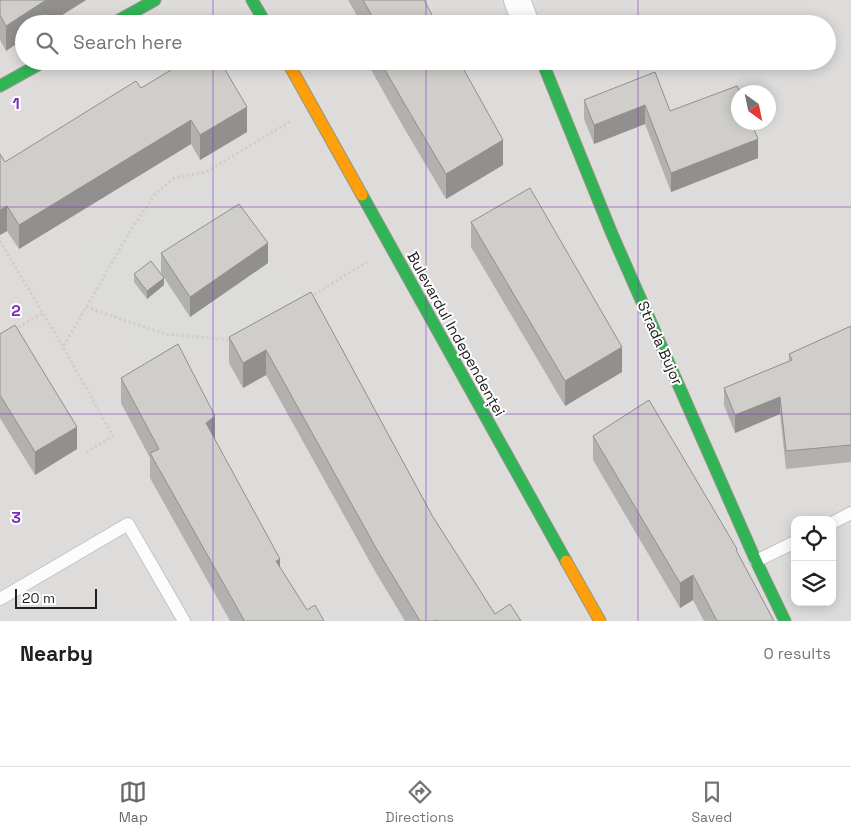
<!DOCTYPE html>
<meta charset="utf-8">
<style>
:root{--surface:#fff;--page:#f2f2f2;--text:#202124;--muted:#757577;--line:#e0e0e0;--accent:#686867}
body{margin:0;font-family:"Space Grotesk",sans-serif;background:var(--page);color:var(--text)}
.controls{position:absolute;right:15px;bottom:15px;display:grid;overflow:hidden;border-radius:10px;box-shadow:0 2px 12px #0003}
.controls button{width:45px;height:45px;display:grid;place-items:center;padding:0;border:0;border-bottom:1px solid var(--line);background:var(--surface);color:var(--text);font:25px sans-serif}
.compass{position:absolute;left:731px;top:85px;width:45px;height:45px;border-radius:50%;background:var(--surface);box-shadow:0 2px 12px #0003;rotate:147deg}
.scale{position:absolute;left:15px;bottom:12px;width:82px;box-sizing:border-box;padding-left:5px;border:2px solid #202020;border-top:0;font-size:14px;line-height:18px;white-space:nowrap;color:#202020;-webkit-text-stroke:4px #fff;paint-order:stroke}
.list{margin:0;padding:0;list-style:none}
h2{display:flex;justify-content:space-between;align-items:center;height:65px;margin:0;padding:0 20px;font-size:21px}
h2 small{font-size:16px;font-weight:400;color:var(--muted)}
.icon{flex:none;width:28px;height:28px;fill:none;stroke:currentColor;stroke-width:2;stroke-linecap:round;stroke-linejoin:round}
.map{position:relative;flex:none;width:851px;height:621px;overflow:hidden}
.search{position:absolute;background:var(--surface);box-shadow:0 2px 12px #0003;left:15px;right:15px;top:15px;height:55px;display:flex;align-items:center;gap:12px;box-sizing:border-box;padding:0 18px;border-radius:28px;color:var(--muted);font-size:19px}
.sheet{height:145px;background:var(--surface)}
nav{display:flex;justify-content:space-around;align-items:center;box-sizing:border-box;height:70px;border-top:1px solid var(--line);background:var(--surface);font-size:14px;color:var(--muted)}
nav a{display:grid;justify-items:center;gap:2px}
nav .on{color:var(--accent)}
.map>svg:first-child{display:block}
.residential{fill:#dddcdb;fill-rule:evenodd}
.religious{fill:#dcdcdb}
.lines{fill:none;stroke-linecap:round;stroke-linejoin:round}
.lane-casing{stroke:#c4c3c2;stroke-width:14}
.street-casing{stroke:#c4c3c2;stroke-width:28}
.fast-casing{stroke:#939683;stroke-width:13}
.slow-casing{stroke:#939683;stroke-width:13}
.path{stroke:#d6ccc9;stroke-width:3;stroke-dasharray:2.5 2.5;stroke-linecap:butt}
.lane{stroke:#fcfcfc;stroke-width:12}
.street{stroke:#fcfcfc;stroke-width:26}
.fast{stroke:#30b455;stroke-width:11}
.slow{stroke:#ff9f0a;stroke-width:11}
.wall{fill:#b2b1af}
.shaded-wall{fill:#91908e}
.building{fill:#cfcecb;stroke:#91908e}
.grid{fill:none;stroke:#7b2cbf;stroke-width:1;stroke-opacity:0.55}
.labels{text-anchor:middle;stroke-width:4;stroke-linejoin:round;paint-order:stroke}
.street-label{font-size:15px;fill:#202020;stroke:#fff}
.grid-label{font-size:16px;text-anchor:middle;font-weight:bold;fill:#7b2cbf;stroke:#fff;stroke-width:4;stroke-linejoin:round;paint-order:stroke}
</style>
<div class="map">
<svg width="851" height="621" viewBox="0 0 851 621">
<rect width="100%" height="100%" fill="#eeedea"/>
<path class="residential" d="M0,0H851V621H0ZM24,24H827V61H24ZM738,92H768V122H738ZM795,520H832V602H795Z"/>
<path class="religious" d="M211,179L239,224L268,263L290,289L204,349L153,360L76,258Z"/>
<g class="lines">
<defs>
<g id="lane">
<path d="M832,523L851,513"/>
<path d="M756,561L795,542"/>
<path d="M0,599L128,524L184,621"/>
</g>
<path id="street" d="M517,0L526,24"/>
<g id="fast">
<path d="M252,0L266,24"/>
<path d="M112,24L155,0"/>
<path d="M542,61L612,234L756,561L785,621"/>
<path d="M0,86L45,61"/>
<path d="M362,195L566,561"/>
</g>
<g id="slow">
<path d="M287,61L362,195"/>
<path d="M566,561L600,621"/>
</g>
</defs>
<use href="#lane" class="lane-casing"/>
<use href="#street" class="street-casing"/>
<use href="#fast" class="fast-casing"/>
<use href="#slow" class="slow-casing"/>
<g class="path">
<path d="M0,241L63,347"/>
<path d="M310,297L367,262"/>
<path d="M86,307L165,334L232,340"/>
<path d="M14,330L43,313"/>
<path d="M86,452L113,436L63,347L129,233L155,194L174,178L206,172L291,121"/>
</g>
<use href="#lane" class="lane"/>
<use href="#street" class="street"/>
<use href="#fast" class="fast"/>
<use href="#slow" class="slow"/>
</g>
<g class="wall">
<path d="M0,0H86L48,24H24L6,51L0,40Z"/>
<path d="M348,0H424L437,24H362Z"/>
<path d="M366,61H459L503,165L446,199L404,128Z"/>
<path d="M655,72L670,111L758,158L671,192L645,124L594,144L584,119V100Z"/>
<path d="M141,88L247,132L200,160L191,144L19,249L7,231L0,235V154L5,162Z"/>
<path d="M471,222L622,372L565,406L471,247Z"/>
<path d="M161,253L268,263L190,317L161,273Z"/>
<path d="M134,274L164,285L147,299L134,282Z"/>
<path d="M311,292L433,517L495,614L521,621H405L376,573L266,375L243,388L229,363V337Z"/>
<path d="M851,326V462L786,469L780,414L735,433L724,405V388L789,361V354Z"/>
<path d="M0,334L77,449L35,475L0,418Z"/>
<path d="M121,378L215,440L280,568L307,610L324,621H230L150,478V458L121,403Z"/>
<path d="M593,436L737,552L774,621H704L693,600L680,608L593,460Z"/>
</g>
<g class="shaded-wall">
<path d="M46,0H86L48,24H24V39L6,51V26Z"/>
<path d="M645,105V124L594,144V125Z"/>
<path d="M247,107V132L200,160V135Z"/>
<path d="M191,120V144L19,249V225Z"/>
<path d="M758,139V158L671,192V173Z"/>
<path d="M503,140V165L446,199V174Z"/>
<path d="M7,206V231L0,235V210Z"/>
<path d="M268,243V263L190,317V297Z"/>
<path d="M164,278V285L147,299V291Z"/>
<path d="M622,347V372L565,406V381Z"/>
<path d="M266,350V375L243,388V363Z"/>
<path d="M780,397V414L735,433V415Z"/>
<path d="M215,416V441L206,423Z"/>
<path d="M77,427V449L35,475V452Z"/>
<path d="M280,559V584L276,561Z"/>
<path d="M693,575V600L680,608V583Z"/>
</g>
<g class="building">
<path d="M0,0H46L6,26L0,15Z"/>
<path d="M363,0H424L437,24H364L373,18Z"/>
<path d="M186,61H220L247,107L200,135L191,120L19,225L7,206L0,210V154L5,162L136,81L141,88Z"/>
<path d="M380,61H459L503,140L446,174L404,103Z"/>
<path d="M655,72L670,111L737,86L740,92H738V122H751L758,139L671,173L645,105L594,125L584,100Z"/>
<path d="M530,188L622,347L565,381L471,222Z"/>
<path d="M239,204L268,243L190,297L161,253Z"/>
<path d="M151,261L164,278L147,291L134,274Z"/>
<path d="M311,292L433,517L495,614L510,604L521,621H437L436,620L434,621H420L376,548L266,350L243,363L229,337Z"/>
<path d="M15,325L77,427L35,452L0,395V334Z"/>
<path d="M851,326V445L786,451L780,397L735,415L724,388L792,360L789,354Z"/>
<path d="M178,344L215,416L206,423L280,559L276,561L307,610L315,605L324,621H242L244,620L150,453L159,449L121,378Z"/>
<path d="M649,400L737,549L736,550L774,621H717L693,575L680,583L593,436Z"/>
</g>
<path class="grid" d="M213,0V24M426,0V24M638,0V24M213,61V621M426,61V621M638,61V621M0,207H851M0,414H851"/>
<g class="labels">
<g class="street-label">
<text transform="translate(456 334) rotate(61)" y="5">Bulevardul Independenței</text>
<text transform="translate(660 343) rotate(66)" y="5">Strada Bujor</text>
</g>
</g>
<g class="grid-label">
<text x="16" y="109">1</text>
<text x="16" y="316">2</text>
<text x="16" y="523">3</text>
</g>
</svg>
<div class="controls">
<button><svg class="icon" aria-label="locate" viewBox="0 0 24 24"><circle cx="12" cy="12" r="6"/><path d="M12 2v4M12 18v4M2 12h4M18 12h4"/></svg></button>
<button><svg class="icon" aria-label="layers" viewBox="0 0 24 24"><path d="M12 4l9 5-9 5-9-5zM3 14l9 5 9-5"/></svg></button>
</div>
<svg class="compass" viewBox="-18 -18 36 36"><path d="M0-13l5 13h-10z" fill="#e53935"/><path d="M0 13l5-13h-10z" fill="#757577"/></svg>
<div class="scale">20 m</div>
<div class="search"><svg class="icon" aria-label="search" viewBox="0 0 24 24"><circle cx="10" cy="10" r="6"/><path d="M15 15l6 6"/></svg>Search here</div>
</div>
<section class="sheet">
<h2>Nearby<small>0 results</small></h2>
<ul class="list">
</ul>
</section>
<nav>
<a class="on"><svg class="icon" aria-label="map" viewBox="0 0 24 24"><path d="M3 6l6-2 6 2 6-2v14l-6 2-6-2-6 2zM9 4v14M15 6v14"/></svg>Map</a>
<a><svg class="icon" aria-label="directions" viewBox="0 0 24 24"><path d="M12 3l9 9-9 9-9-9zM9 14v-3h6M13 9l2 2-2 2"/></svg>Directions</a>
<a><svg class="icon" aria-label="saved" viewBox="0 0 24 24"><path d="M7 4h10v16l-5-4-5 4z"/></svg>Saved</a>
</nav>
